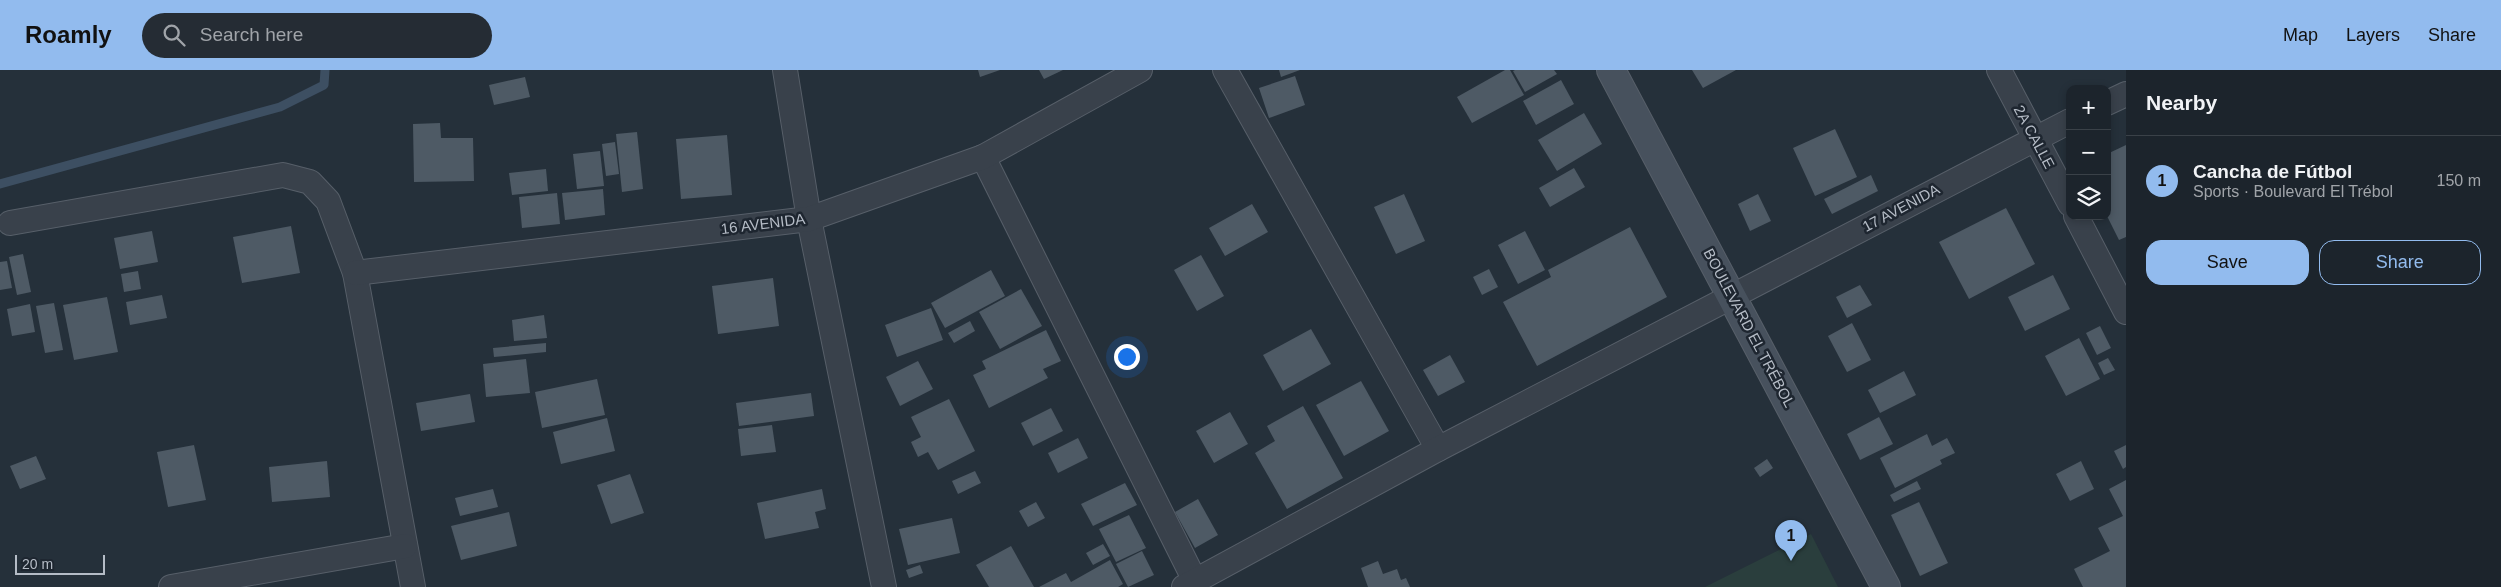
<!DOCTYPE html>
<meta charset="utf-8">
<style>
:root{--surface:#1c242c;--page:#252c34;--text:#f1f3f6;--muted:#a0a4a9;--line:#3a4148;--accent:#92bbee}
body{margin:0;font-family:Helvetica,sans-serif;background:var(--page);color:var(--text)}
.controls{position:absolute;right:15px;top:15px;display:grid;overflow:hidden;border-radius:10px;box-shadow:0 2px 8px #0003}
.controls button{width:45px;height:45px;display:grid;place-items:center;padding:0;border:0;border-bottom:1px solid var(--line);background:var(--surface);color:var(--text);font:25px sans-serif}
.scale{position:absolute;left:15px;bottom:12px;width:90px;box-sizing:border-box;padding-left:5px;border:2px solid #b5bcc6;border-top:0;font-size:14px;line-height:18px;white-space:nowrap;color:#b5bcc6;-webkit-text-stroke:4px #1e2630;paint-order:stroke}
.you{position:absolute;left:1126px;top:286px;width:18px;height:18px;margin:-12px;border:4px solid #fff;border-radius:50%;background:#1a73e8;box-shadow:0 0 0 8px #1a73e833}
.badge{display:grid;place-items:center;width:32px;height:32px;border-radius:50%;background:var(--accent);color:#111;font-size:16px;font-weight:700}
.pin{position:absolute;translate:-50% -41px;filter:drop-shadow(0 1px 2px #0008)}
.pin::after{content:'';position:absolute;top:26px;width:18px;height:15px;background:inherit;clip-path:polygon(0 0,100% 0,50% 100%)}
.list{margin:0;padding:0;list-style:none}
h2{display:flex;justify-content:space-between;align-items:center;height:65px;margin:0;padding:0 20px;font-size:21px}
h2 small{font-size:16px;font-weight:400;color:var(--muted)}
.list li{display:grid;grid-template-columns:32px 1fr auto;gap:15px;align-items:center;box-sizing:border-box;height:90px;padding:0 20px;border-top:1px solid var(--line)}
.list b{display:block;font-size:19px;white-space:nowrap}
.list p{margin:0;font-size:16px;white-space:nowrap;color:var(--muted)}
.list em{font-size:16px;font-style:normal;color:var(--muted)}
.actions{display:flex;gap:10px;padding:15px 20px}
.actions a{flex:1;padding:11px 0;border:1px solid var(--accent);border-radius:15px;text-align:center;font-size:18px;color:var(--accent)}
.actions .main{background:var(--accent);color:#111}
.icon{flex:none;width:28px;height:28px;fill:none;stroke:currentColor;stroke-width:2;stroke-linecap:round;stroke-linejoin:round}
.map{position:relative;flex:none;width:2126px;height:517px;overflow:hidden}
header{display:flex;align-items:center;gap:30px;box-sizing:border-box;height:70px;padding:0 25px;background:var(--accent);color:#111}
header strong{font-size:24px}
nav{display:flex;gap:28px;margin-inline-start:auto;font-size:18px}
.search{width:350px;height:45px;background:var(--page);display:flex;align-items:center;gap:12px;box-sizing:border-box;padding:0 18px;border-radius:28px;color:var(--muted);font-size:19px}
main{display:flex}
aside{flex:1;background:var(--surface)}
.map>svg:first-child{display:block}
.green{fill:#2a3e3d}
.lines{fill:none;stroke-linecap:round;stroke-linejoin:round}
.stream{stroke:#3d4f62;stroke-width:9}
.building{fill:#4e5a65}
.street-casing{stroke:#575f69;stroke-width:26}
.secondary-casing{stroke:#575f69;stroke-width:30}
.street{stroke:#39414b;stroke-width:24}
.secondary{stroke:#47515d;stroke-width:28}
.labels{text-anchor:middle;stroke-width:5;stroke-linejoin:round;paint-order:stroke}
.street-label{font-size:15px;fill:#b5bcc6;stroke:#1e2630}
</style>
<header>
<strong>Roamly</strong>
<div class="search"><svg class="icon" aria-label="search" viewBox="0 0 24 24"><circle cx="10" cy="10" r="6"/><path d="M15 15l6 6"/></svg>Search here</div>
<nav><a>Map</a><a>Layers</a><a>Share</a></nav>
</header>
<main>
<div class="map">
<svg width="2126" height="517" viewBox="0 0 2126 517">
<rect width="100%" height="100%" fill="#25303a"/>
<path class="green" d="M1811,464L1838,517H1705Z"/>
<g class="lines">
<path class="stream" d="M0,114L280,37L324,15L325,0"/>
</g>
<g class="building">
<path d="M978,0H1000L980,7Z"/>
<path d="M1039,0H1063L1044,9Z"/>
<path d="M1279,0H1300L1281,7Z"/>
<path d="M1505,0H1510L1524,25L1472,53L1457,27Z"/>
<path d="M1515,0H1554L1557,4L1525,22L1513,1Z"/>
<path d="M1692,0H1736L1703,18Z"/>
<path d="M1295,6L1305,35L1269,48L1259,18Z"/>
<path d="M525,7L530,27L494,35L489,15Z"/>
<path d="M1561,10L1574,34L1536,55L1523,31Z"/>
<path d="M1584,43L1602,74L1557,101L1538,70Z"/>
<path d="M440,53L441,68H473L474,111L414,112L413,54Z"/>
<path d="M1835,59L1857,107L1815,126L1793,78Z"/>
<path d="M637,62L643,119L622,122L616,64Z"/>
<path d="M727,65L732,125L681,129L676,69Z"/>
<path d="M615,72L619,104L606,106L602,74Z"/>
<path d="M2126,75V167L2119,170L2107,146V84Z"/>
<path d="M600,81L604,116L577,119L573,84Z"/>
<path d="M1574,98L1585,117L1550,137L1539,118Z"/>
<path d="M546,99L548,121L512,125L509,103Z"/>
<path d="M1871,105L1878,121L1832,144L1824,129Z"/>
<path d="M603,119L605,145L565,150L562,123Z"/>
<path d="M557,123L560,154L522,158L519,127Z"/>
<path d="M1404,124L1425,171L1396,184L1374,137Z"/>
<path d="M1758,124L1771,151L1750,161L1738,134Z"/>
<path d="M1252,134L1268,162L1225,186L1209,158Z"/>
<path d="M2006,138L2035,194L1969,229L1939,172Z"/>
<path d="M291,156L300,203L242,213L233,167Z"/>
<path d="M1630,157L1667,227L1537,296L1503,232L1551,207L1548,200Z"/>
<path d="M152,161L158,192L120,199L114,168Z"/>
<path d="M1525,161L1545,200L1518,214L1498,175Z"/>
<path d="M23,184L31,222L17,225L9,187Z"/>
<path d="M1201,185L1224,226L1197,241L1174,200Z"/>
<path d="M7,191L12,218L0,220V192Z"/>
<path d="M1489,199L1498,217L1482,225L1473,207Z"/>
<path d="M991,200L1005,226L945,258L931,233Z"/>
<path d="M138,201L141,219L124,222L121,204Z"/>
<path d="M2053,205L2070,239L2025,261L2008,227Z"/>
<path d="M773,208L779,256L718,264L712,216Z"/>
<path d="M1860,215L1872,235L1847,248L1836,227Z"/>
<path d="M1021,219L1042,256L1000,279L979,242Z"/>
<path d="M162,225L167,248L130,255L126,232Z"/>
<path d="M107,227L118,282L74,290L63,235Z"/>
<path d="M54,233L63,280L45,283L36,236Z"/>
<path d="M30,234L35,262L12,266L7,239Z"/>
<path d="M931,238L943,270L897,287L885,255Z"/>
<path d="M544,245L547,268L514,271L512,250Z"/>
<path d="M970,251L975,261L954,273L948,263Z"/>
<path d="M1852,253L1871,290L1847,302L1828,266Z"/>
<path d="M2100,256L2111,278L2097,285L2086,263Z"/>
<path d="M1311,259L1331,294L1283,321L1263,285Z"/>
<path d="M1046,260L1061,291L1043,299L1048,308L989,338L973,305L986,299L982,291Z"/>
<path d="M2079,268L2100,309L2066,326L2045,286Z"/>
<path d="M546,273V282L494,287L493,278Z"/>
<path d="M1450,285L1465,312L1438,326L1423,300Z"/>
<path d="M2108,288L2115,300L2104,305L2098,293Z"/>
<path d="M526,289L530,323L486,327L483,294Z"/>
<path d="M918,291L933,319L900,336L886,307Z"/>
<path d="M1904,301L1916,325L1880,343L1868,320Z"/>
<path d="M597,309L605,345L542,358L535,322Z"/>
<path d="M1361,311L1389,361L1344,386L1316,335Z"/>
<path d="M811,323L814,346L739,356L736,333Z"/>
<path d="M470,324L475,352L421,361L416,333Z"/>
<path d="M949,329L975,381L938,400L928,382L918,387L911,372L921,367L911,347Z"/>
<path d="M1303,336L1343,408L1287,439L1255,383L1275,371L1267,356Z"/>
<path d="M1051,338L1063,361L1033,376L1021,353Z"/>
<path d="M1230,342L1248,374L1214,393L1196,361Z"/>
<path d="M1879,347L1893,374L1860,390L1847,364Z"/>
<path d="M607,348L615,381L561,394L553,362Z"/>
<path d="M772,355L776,382L741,386L738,359Z"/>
<path d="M1927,364L1932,376L1947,368L1955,383L1940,390L1942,394L1895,418L1880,388Z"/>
<path d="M1078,368L1088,388L1058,403L1048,383Z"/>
<path d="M194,375L206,430L168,437L157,382Z"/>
<path d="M2126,375V397L2123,399L2114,381Z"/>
<path d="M36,386L46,409L20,419L10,396Z"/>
<path d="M1767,389L1773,398L1760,407L1754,398Z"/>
<path d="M327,391L330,427L272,432L269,397Z"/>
<path d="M2081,391L2094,419L2070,431L2056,404Z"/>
<path d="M975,401L981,413L958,424L952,411Z"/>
<path d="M630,404L644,443L611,454L597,415Z"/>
<path d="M2126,410V517H2083L2074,499L2110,481L2098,458L2123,446L2109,419Z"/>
<path d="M1917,411L1921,419L1894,432L1890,425Z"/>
<path d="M1125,413L1137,435L1093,456L1081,434Z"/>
<path d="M493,419L498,437L460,446L455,428Z"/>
<path d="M822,419L826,439L815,442L819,458L765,469L757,433Z"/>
<path d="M1198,429L1218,465L1195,478L1175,442Z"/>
<path d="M1036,432L1045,448L1028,457L1019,441Z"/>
<path d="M1919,432L1948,493L1920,506L1891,445Z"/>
<path d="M509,442L517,476L461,490L451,456Z"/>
<path d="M1129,445L1146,478L1116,492L1099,459Z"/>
<path d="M952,448L960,483L908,495L899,459Z"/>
<path d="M1103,474L1110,486L1093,495L1086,483Z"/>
<path d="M1011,476L1034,517H989L976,495Z"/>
<path d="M1142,481L1154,505L1128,517L1116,494Z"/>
<path d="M1110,490L1123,514L1118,517H1039L1066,503L1071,512Z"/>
<path d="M1378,491L1383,504L1397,499L1401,510L1406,508L1410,517H1368L1361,498Z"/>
<path d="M920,495L923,503L909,508L906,500Z"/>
</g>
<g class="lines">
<defs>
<g id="street">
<path d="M785,0L809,149L884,517"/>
<path d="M1225,0L1438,379"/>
<path d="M1999,0L2070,134"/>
<path d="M2107,33L2126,24"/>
<path d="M983,87L1195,511"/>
<path d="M2076,146L2126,242"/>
<path d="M10,153L283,105L310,112L328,131L355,203L413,517"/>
<path d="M355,203L809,149L983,87L1140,0"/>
<path d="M171,517L405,476"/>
<path d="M1184,517L1438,379L2070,51"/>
</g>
<path id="secondary" d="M1611,0L1886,517"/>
</defs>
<use href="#street" class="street-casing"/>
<use href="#secondary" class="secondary-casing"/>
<use href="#street" class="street"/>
<use href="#secondary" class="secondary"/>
</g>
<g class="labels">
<g class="street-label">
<text transform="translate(2034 67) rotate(62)" y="5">2A CALLE</text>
<text transform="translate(1901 138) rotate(-28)" y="5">17 AVENIDA</text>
<text transform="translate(763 154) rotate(-7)" y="5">16 AVENIDA</text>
<text transform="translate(1749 258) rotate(62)" y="5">BOULEVARD EL TRÉBOL</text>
</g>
</g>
</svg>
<div class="controls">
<button>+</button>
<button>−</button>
<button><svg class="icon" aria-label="layers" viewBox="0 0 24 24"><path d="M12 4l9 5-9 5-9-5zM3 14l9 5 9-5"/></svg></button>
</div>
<div class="scale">20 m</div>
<div class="you"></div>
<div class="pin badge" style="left:1791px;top:491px">1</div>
</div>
<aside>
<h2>Nearby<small></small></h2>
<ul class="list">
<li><span class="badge">1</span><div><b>Cancha de Fútbol</b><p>Sports · Boulevard El Trébol</p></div><em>150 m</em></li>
</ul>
<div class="actions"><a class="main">Save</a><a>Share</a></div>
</aside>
</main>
